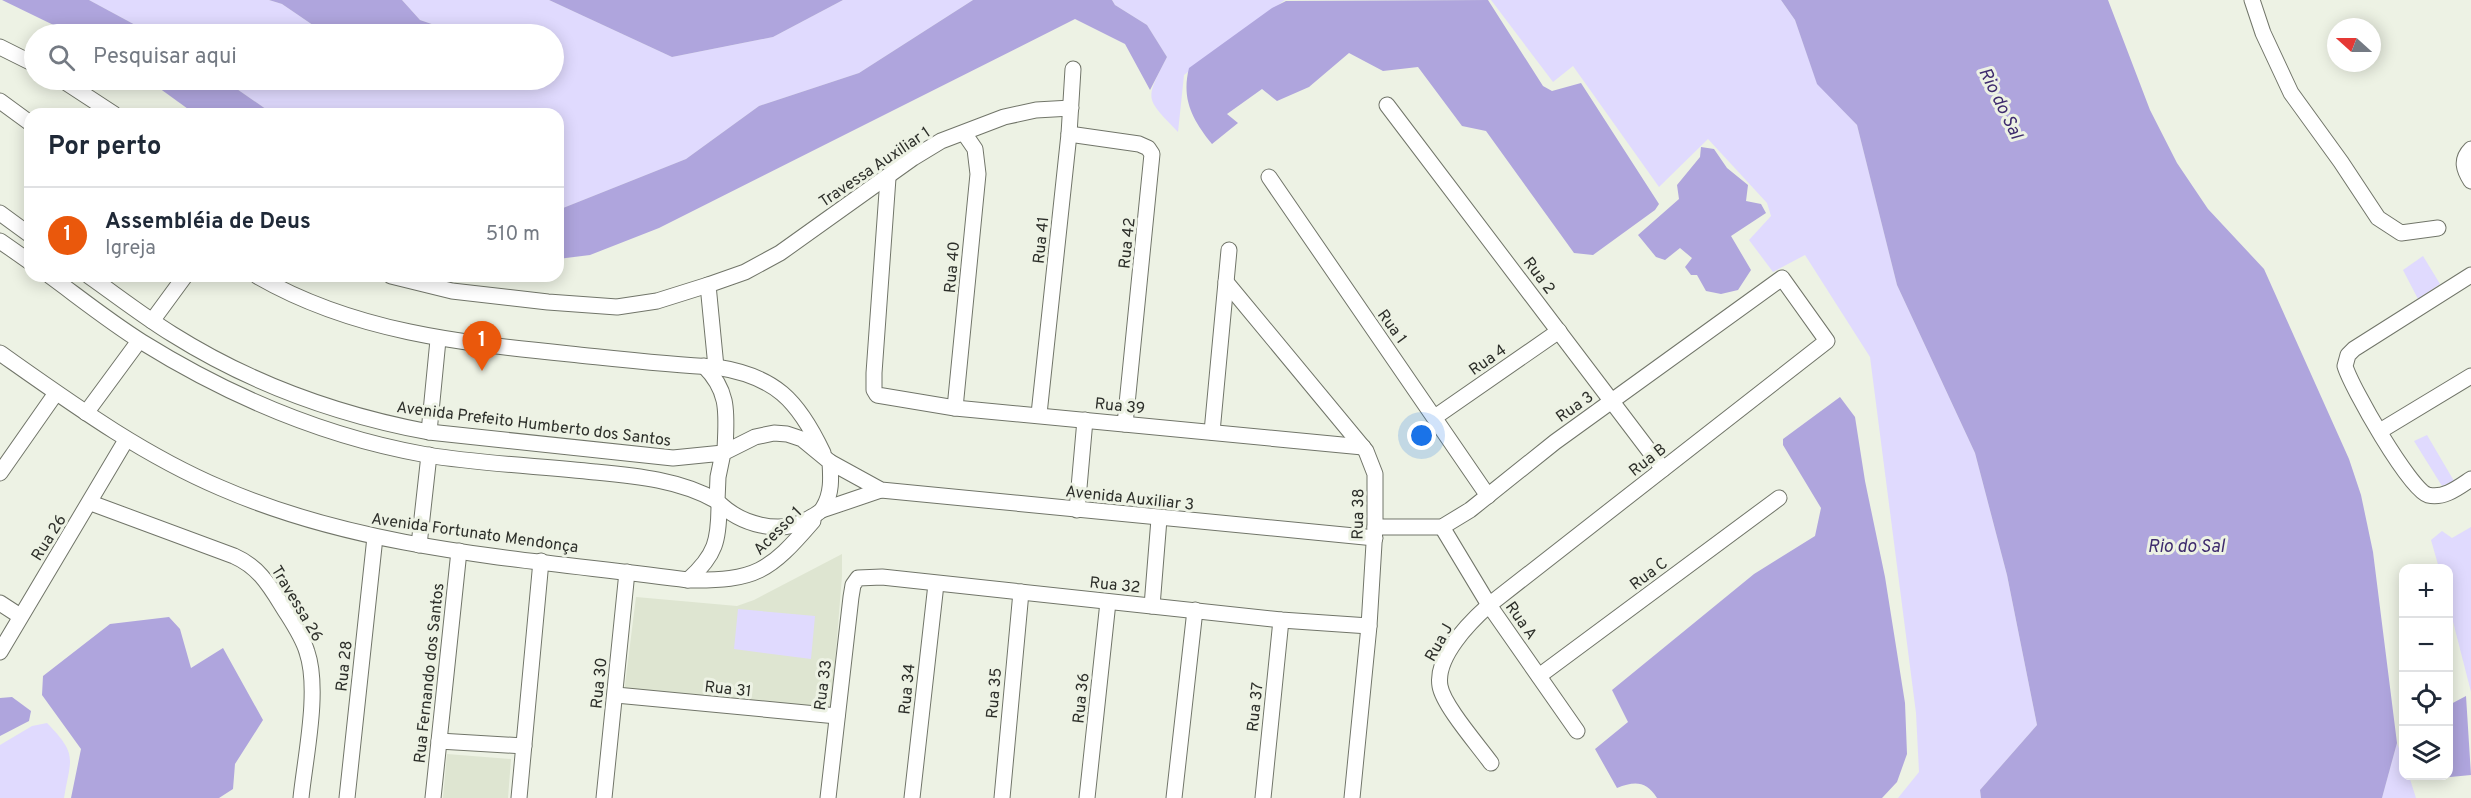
<!DOCTYPE html>
<html lang="pt">
<meta charset="utf-8">
<style>
:root{--surface:#fff;--page:#f2f2f3;--text:#1f2937;--muted:#747a83;--line:#e0e1e3;--accent:#ea580c}
body{margin:0;font-family:Overpass,sans-serif;background:var(--page);color:var(--text)}
.controls{position:absolute;right:18px;bottom:18px;display:grid;overflow:hidden;border-radius:12px;box-shadow:0 3px 15px #0003}
.controls button{width:54px;height:54px;display:grid;place-items:center;padding:0;border:0;border-bottom:2px solid var(--line);background:var(--surface);color:var(--text);font:30px sans-serif}
.compass{position:absolute;left:2327px;top:18px;width:54px;height:54px;border-radius:50%;background:var(--surface);box-shadow:0 3px 15px #0003;rotate:291deg}
.you{position:absolute;left:1422px;top:436px;width:21px;height:21px;margin:-15px;border:4px solid #fff;border-radius:50%;background:#1a73e8;box-shadow:0 0 0 9px #1a73e833}
.badge{display:grid;place-items:center;width:39px;height:39px;border-radius:50%;background:var(--accent);color:#fff;font-size:20px;font-weight:700}
.pin{position:absolute;translate:-50% -50px;filter:drop-shadow(0 2px 3px #0008)}
.pin::after{content:'';position:absolute;top:32px;width:21px;height:18px;background:inherit;clip-path:polygon(0 0,100% 0,50% 100%)}
.list{margin:0;padding:0;list-style:none}
h2{display:flex;justify-content:space-between;align-items:center;height:78px;margin:0;padding:0 24px;font-size:26px}
h2 small{font-size:20px;font-weight:400;color:var(--muted)}
.list li{display:grid;grid-template-columns:39px 1fr auto;gap:18px;align-items:center;box-sizing:border-box;height:96px;padding:0 24px;border-top:2px solid var(--line)}
.list b{display:block;font-size:22px;white-space:nowrap}
.list p{margin:0;font-size:20px;white-space:nowrap;color:var(--muted)}
.list em{font-size:20px;font-style:normal;color:var(--muted)}
.icon{flex:none;width:33px;height:33px;fill:none;stroke:currentColor;stroke-width:2;stroke-linecap:round;stroke-linejoin:round}
.map{position:relative;flex:none;width:2471px;height:798px;overflow:hidden}
.search{position:absolute;background:var(--surface);box-shadow:0 3px 15px #0003;left:24px;top:24px;width:540px;height:66px;display:flex;align-items:center;gap:15px;box-sizing:border-box;padding:0 21px;border-radius:33px;color:var(--muted);font-size:22px}
.panel{position:absolute;background:var(--surface);box-shadow:0 3px 15px #0003;left:24px;top:108px;width:540px;height:174px;border-radius:18px}
.map>svg:first-child{display:block}
.built{fill:#dee5d1}
.green{fill:#e0dafe}
.water{fill:#afa5dd}
.lines{fill:none;stroke-linecap:round;stroke-linejoin:round}
.minor-casing{stroke:#717569;stroke-width:17}
.minor{stroke:#fff;stroke-width:15}
.labels{text-anchor:middle;stroke-width:6;stroke-linejoin:round;paint-order:stroke}
.street-label{font-size:16px;fill:#2d2f2a;stroke:#edf2e4}
.water-label{font-size:18px;font-style:italic;fill:#3e2b6d;stroke:#edf2e4}
</style>
<div class="map">
<svg width="2471" height="798" viewBox="0 0 2471 798">
<rect width="100%" height="100%" fill="#edf2e4"/>
<g class="built">
<path d="M842,554V576L831,713L624,693L636,597L737,606L754,600Z"/>
<path d="M447,754L511,759L508,798H443Z"/>
</g>
<g class="green">
<path d="M89,0H269L282,4L326,34H152Z"/>
<path d="M402,0H549L672,57L773,37L843,0H973L859,73L759,106L686,159L558,210V114H273L224,80H466L489,89L494,80H554V34H461L420,20Z"/>
<path d="M1112,0H1285L1184,75L1178,132C1144,97 1145,100 1167,57L1147,25L1115,5Z"/>
<path d="M1491,0H1781L1795,20L1817,83L1857,125L1897,285L1975,453L2007,575L2037,725L1980,790L1981,798H1898L1919,772L1916,713L1870,357L1805,255L1773,272L1749,240L1771,216L1767,203L1708,139L1659,187L1573,66L1553,82Z"/>
<path d="M2423,256L2440,284L2418,299L2403,270Z"/>
<path d="M2427,435L2454,481L2442,486L2414,441Z"/>
<path d="M2471,527V692L2449,606L2448,568H2439L2431,540L2442,531L2452,538Z"/>
<path d="M738,609L815,616L811,659L734,649Z"/>
<path d="M47,723C78,755 71,757 64,798H0V745L32,726Z"/>
<path d="M2397,743L2403,760L2404,776H2409L2416,798H2382Z"/>
</g>
<g class="water">
<path d="M2,0H89L152,34H72Z"/>
<path d="M269,0H402L420,20L461,34H326L282,4Z"/>
<path d="M549,0H843L773,37L672,57Z"/>
<path d="M973,0H1112L1115,5L1147,25L1167,57L1150,90L1125,44L1075,19L659,228L590,255L558,259V210L686,159L759,106L859,73Z"/>
<path d="M1488,0L1543,86L1552,91L1581,83L1659,204L1655,210L1593,255L1574,253L1486,131L1462,126L1418,67L1383,71L1349,53L1309,87L1277,101L1262,89L1227,114L1238,123L1212,144C1193,120 1181,100 1189,68L1272,8L1286,1Z"/>
<path d="M1781,0H2108L2150,110L2177,163L2208,209L2264,269L2349,459L2361,495L2373,552L2397,743L2382,798H1981L1980,790L2037,725L2007,575L1975,453L1897,285L1857,125L1817,84L1795,20Z"/>
<path d="M148,80H224L273,114H195Z"/>
<path d="M1701,147L1714,149L1727,168L1748,185L1746,201L1761,204L1766,213L1731,236L1751,270L1738,290L1721,294L1706,291L1697,275H1691L1685,267L1692,258L1680,248L1665,260L1656,257L1638,235L1679,199L1677,185L1700,157Z"/>
<path d="M1840,397L1855,417L1865,481L1885,577L1905,703L1907,754L1897,782L1882,798H1657C1646,781 1635,781 1617,788L1595,749L1628,722L1612,690L1754,574L1815,536L1821,508L1783,445V439Z"/>
<path d="M169,617L180,629L191,668L223,648L263,720L235,764L233,789L219,798H71L81,749L42,695L43,676L110,624Z"/>
<path d="M2466,696L2471,775L2419,780L2418,776H2448L2449,705Z"/>
<path d="M12,697L31,711L29,721L0,736V698Z"/>
</g>
<g class="lines">
<defs>
<g id="minor">
<path d="M2252,0L2263,33L2291,93L2341,162L2378,218L2401,233L2438,228"/>
<path d="M0,47L34,64"/>
<path d="M62,80L114,114"/>
<path d="M0,101L30,123"/>
<path d="M1387,105L1663,469"/>
<path d="M1069,134L1139,144L1148,148L1152,154L1125,424"/>
<path d="M2471,149C2460,160 2464,170 2471,181"/>
<path d="M1269,177L1488,496"/>
<path d="M888,178L874,373V390L877,395L955,408L1363,447"/>
<path d="M0,213L30,235"/>
<path d="M0,241L30,262"/>
<path d="M2471,275L2354,349L2348,355L2345,366C2351,387 2410,490 2428,495C2444,499 2459,487 2471,479"/>
<path d="M50,276C80,298 110,322 142,342C229,396 325,437 427,455C482,464 539,466 595,472C637,476 680,480 717,501"/>
<path d="M89,276C116,295 143,316 172,334C250,383 338,415 429,432L673,458L723,453L755,437L774,433L787,434L802,439L830,462C831,478 832,494 823,508C820,513 813,516 808,519C780,536 739,524 717,501L718,477L723,453"/>
<path d="M257,276C354,332 461,343 570,354C618,359 667,365 716,367C775,376 798,400 823,453"/>
<path d="M391,276L452,291L548,302L617,307L657,301L708,285"/>
<path d="M1226,282L1366,451L1375,474V527L1369,626L1352,798"/>
<path d="M152,321L185,276"/>
<path d="M0,353C71,403 141,454 221,488C368,552 531,559 688,580C756,581 769,572 813,521"/>
<path d="M704,366C731,393 726,416 725,451"/>
<path d="M716,367L708,285L745,272L780,253L913,158L941,141L1004,117L1036,110L1071,108"/>
<path d="M955,408L978,174L975,149L964,133"/>
<path d="M86,413L139,341"/>
<path d="M1039,414L1069,134L1073,69"/>
<path d="M1435,417L1559,331"/>
<path d="M2380,431L2471,376"/>
<path d="M429,432L438,340"/>
<path d="M1212,432L1229,250"/>
<path d="M830,462L881,490L1375,538"/>
<path d="M0,473L56,393"/>
<path d="M91,503L234,556C257,566 268,583 281,604C290,619 302,635 307,652C320,690 305,758 301,798"/>
<path d="M822,510L881,490"/>
<path d="M1077,510L1085,420"/>
<path d="M1375,527H1442L1470,510L1555,442L1782,278L1827,341L1489,605C1470,622 1435,657 1440,686C1443,705 1478,745 1491,763"/>
<path d="M1442,527L1489,605L1577,731"/>
<path d="M419,545L429,455"/>
<path d="M688,580C716,555 719,540 719,504"/>
<path d="M0,603L20,616"/>
<path d="M1152,606L1159,519"/>
<path d="M0,652L126,440"/>
<path d="M1539,676L1779,498"/>
<path d="M616,695L837,716"/>
<path d="M439,741L524,746"/>
<path d="M347,798L375,537"/>
<path d="M433,798L459,551"/>
<path d="M519,798L541,561"/>
<path d="M604,798L627,572"/>
<path d="M828,798L851,597L853,585L858,578L882,577L1281,620L1369,626"/>
<path d="M912,798L936,584"/>
<path d="M1002,798L1021,592"/>
<path d="M1087,798L1108,602"/>
<path d="M1174,798L1195,610"/>
<path d="M1263,798L1281,620"/>
</g>
</defs>
<use href="#minor" class="minor-casing"/>
<use href="#minor" class="minor"/>
</g>
<g class="labels">
<g class="street-label">
<text transform="translate(874 166) rotate(-34)" y="6">Travessa Auxiliar 1</text>
<text transform="translate(1040 240) rotate(-84)" y="6">Rua 41</text>
<text transform="translate(1126 243) rotate(-84)" y="6">Rua 42</text>
<text transform="translate(951 267) rotate(-85)" y="6">Rua 40</text>
<text transform="translate(1540 275) rotate(53)" y="6">Rua 2</text>
<text transform="translate(1393 326) rotate(54)" y="6">Rua 1</text>
<text transform="translate(1487 359) rotate(-35)" y="6">Rua 4</text>
<text transform="translate(1120 405) rotate(6)" y="6">Rua 39</text>
<text transform="translate(1574 406) rotate(-35)" y="6">Rua 3</text>
<text transform="translate(534 423) rotate(7)" y="6">Avenida Prefeito Humberto dos Santos</text>
<text transform="translate(1647 459) rotate(-38)" y="6">Rua B</text>
<text transform="translate(1130 497) rotate(6)" y="6">Avenida Auxiliar 3</text>
<text transform="translate(1357 514) rotate(-89)" y="6">Rua 38</text>
<text transform="translate(777 530) rotate(-45)" y="6">Acesso 1</text>
<text transform="translate(475 532) rotate(8)" y="6">Avenida Fortunato Mendonça</text>
<text transform="translate(48 537) rotate(-58)" y="6">Rua 26</text>
<text transform="translate(1648 573) rotate(-37)" y="6">Rua C</text>
<text transform="translate(1115 584) rotate(6)" y="6">Rua 32</text>
<text transform="translate(298 603) rotate(59)" y="6">Travessa 26</text>
<text transform="translate(1522 620) rotate(55)" y="6">Rua A</text>
<text transform="translate(1438 642) rotate(-61)" y="6">Rua J</text>
<text transform="translate(343 666) rotate(-84)" y="6">Rua 28</text>
<text transform="translate(428 673) rotate(-84)" y="6">Rua Fernando dos Santos</text>
<text transform="translate(598 683) rotate(-84)" y="6">Rua 30</text>
<text transform="translate(822 685) rotate(-83)" y="6">Rua 33</text>
<text transform="translate(728 688) rotate(6)" y="6">Rua 31</text>
<text transform="translate(906 689) rotate(-84)" y="6">Rua 34</text>
<text transform="translate(993 693) rotate(-85)" y="6">Rua 35</text>
<text transform="translate(1080 698) rotate(-84)" y="6">Rua 36</text>
<text transform="translate(1254 707) rotate(-84)" y="6">Rua 37</text>
</g>
<g class="water-label">
<text transform="translate(2001 103) rotate(64)" y="6">Rio do Sal</text>
<text x="2186" y="552">Rio do Sal</text>
</g>
</g>
</svg>
<div class="controls">
<button>+</button>
<button>−</button>
<button><svg class="icon" aria-label="locate" viewBox="0 0 24 24"><circle cx="12" cy="12" r="6"/><path d="M12 2v4M12 18v4M2 12h4M18 12h4"/></svg></button>
<button><svg class="icon" aria-label="layers" viewBox="0 0 24 24"><path d="M12 4l9 5-9 5-9-5zM3 14l9 5 9-5"/></svg></button>
</div>
<svg class="compass" viewBox="-18 -18 36 36"><path d="M0-13l5 13h-10z" fill="#e53935"/><path d="M0 13l5-13h-10z" fill="#747a83"/></svg>
<div class="you"></div>
<div class="pin badge" style="left:482px;top:371px">1</div>
<div class="search"><svg class="icon" aria-label="search" viewBox="0 0 24 24"><circle cx="10" cy="10" r="6"/><path d="M15 15l6 6"/></svg>Pesquisar aqui</div>
<section class="panel">
<h2>Por perto<small></small></h2>
<ul class="list">
<li><span class="badge">1</span><div><b>Assembléia de Deus</b><p>Igreja</p></div><em>510 m</em></li>
</ul>
</section>
</div>
